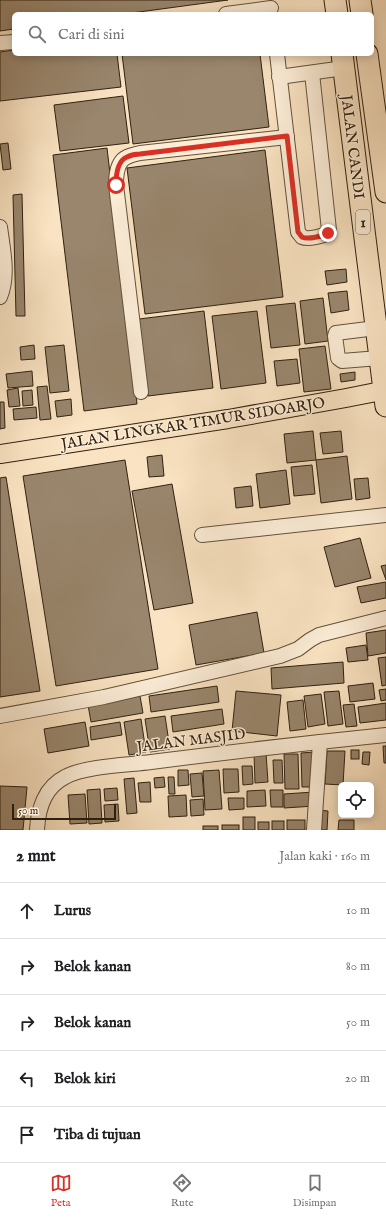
<!DOCTYPE html>
<html lang="id">
<meta charset="utf-8">
<style>
:root{--surface:#fff;--page:#f6f6f6;--text:#202124;--muted:#757577;--line:#e0e0e0;--accent:#d93025}
body{margin:0;font-family:"IM FELL English",serif;background:var(--page);color:var(--text)}
.controls{position:absolute;right:12px;bottom:12px;display:grid;overflow:hidden;border-radius:6px;box-shadow:0 2px 10px #0003}
.controls button{width:36px;height:36px;display:grid;place-items:center;padding:0;border:0;border-bottom:1px solid var(--line);background:var(--surface);color:var(--text);font:20px sans-serif}
.scale{position:absolute;left:12px;bottom:10px;width:104px;box-sizing:border-box;padding-left:4px;border:2px solid #2f2110;border-top:0;font-size:11px;line-height:14px;white-space:nowrap;color:#2f2110;-webkit-text-stroke:3px #fcedd7;paint-order:stroke}
.stop{position:absolute;width:12px;height:12px;margin:-9px;border:3px solid #d93025;border-radius:50%;background:#fff}
.stop.end{background:#d93025;border-color:#fff;box-shadow:0 1px 4px #0008}
.list{margin:0;padding:0;list-style:none}
h2{display:flex;justify-content:space-between;align-items:center;height:52px;margin:0;padding:0 16px;font-size:17px}
h2 small{font-size:13px;font-weight:400;color:var(--muted)}
.list li{display:grid;grid-template-columns:26px 1fr auto;gap:12px;align-items:center;box-sizing:border-box;height:56px;padding:0 16px;border-top:1px solid var(--line)}
.list b{display:block;font-size:15px;white-space:nowrap}
.list em{font-size:13px;font-style:normal;color:var(--muted)}
.icon{flex:none;width:22px;height:22px;fill:none;stroke:currentColor;stroke-width:2;stroke-linecap:round;stroke-linejoin:round}
.map{position:relative;flex:none;width:386px;height:830px;overflow:hidden}
.search{position:absolute;background:var(--surface);box-shadow:0 2px 10px #0003;left:12px;right:12px;top:12px;height:44px;display:flex;align-items:center;gap:10px;box-sizing:border-box;padding:0 14px;border-radius:6px;color:var(--muted);font-size:15px}
.sheet{height:332px;background:var(--surface)}
nav{display:flex;justify-content:space-around;align-items:center;box-sizing:border-box;height:56px;border-top:1px solid var(--line);background:var(--surface);font-size:11px;color:var(--muted)}
nav a{display:grid;justify-items:center;gap:2px}
nav .on{color:var(--accent)}
.map>svg:first-child{display:block}
.building{fill:#99866d;stroke:#2f2110}
.lines{fill:none;stroke-linecap:round;stroke-linejoin:round}
.minor-casing{stroke:#62523c;stroke-width:16}
.major-casing{stroke:#2f2110;stroke-width:20}
.highway-casing{stroke:#2f2110;stroke-width:23}
.minor{stroke:#fcedd7;stroke-width:14}
.major{stroke:#fae3c2;stroke-width:18}
.highway{stroke:#fae3c2;stroke-width:21}
.route{stroke:#d93025;stroke-width:5}
.labels{text-anchor:middle;stroke-width:3;stroke-linejoin:round;paint-order:stroke}
.shield{fill:#fcedd7;stroke:#6c5e4c;stroke-width:1}
.shield-label{font-size:14px;font-weight:bold;fill:#2f2110}
.street-label{font-size:15px;fill:#2f2110;stroke:#fcedd7}
</style>
<div class="map">
<svg width="386" height="830" viewBox="0 0 386 830">
<rect width="100%" height="100%" fill="#fae3c2"/>
<filter id="stains"><feTurbulence type="fractalNoise" baseFrequency=".005" numOctaves="4"/><feColorMatrix values="0 0 0 0 .2 0 0 0 0 .09 0 0 0 0 .02 0 0 0 .5 -.17"/></filter>
<radialGradient id="worn" r=".72"><stop offset=".6" stop-color="#630" stop-opacity="0"/><stop offset="1" stop-color="#630" stop-opacity=".3"/></radialGradient>
<g class="building">
<path d="M0,0H228L124,14H14V29L0,31Z"/>
<path d="M14,50V54H117L121,87L0,101V52Z"/>
<path d="M122,54H260L269,127L133,144Z"/>
<path d="M123,96L129,143L60,151L54,105Z"/>
<path d="M8,143L11,169L3,170L0,144Z"/>
<path d="M107,148L137,404L84,411L53,155Z"/>
<path d="M265,150L283,297L145,314L127,168Z"/>
<path d="M22,194L25,316H16L13,195Z"/>
<path d="M346,269L347,282L327,285L325,271Z"/>
<path d="M347,291L349,310L331,313L328,293Z"/>
<path d="M323,298L328,341L305,344L300,301Z"/>
<path d="M295,303L300,345L271,348L266,306Z"/>
<path d="M204,311L213,388L148,396L139,319Z"/>
<path d="M257,311L266,383L221,389L212,316Z"/>
<path d="M34,345L35,359L21,360L20,347Z"/>
<path d="M64,345L69,391L50,393L45,347Z"/>
<path d="M325,346L331,389L304,392L299,349Z"/>
<path d="M297,359L300,383L277,386L274,361Z"/>
<path d="M32,371L33,386L8,388L6,374Z"/>
<path d="M355,372V380L341,382L340,374Z"/>
<path d="M47,386L51,419L40,420L37,387Z"/>
<path d="M18,388L20,406L9,407L7,390Z"/>
<path d="M32,390L33,405L23,406L22,391Z"/>
<path d="M71,399L72,415L57,417L55,401Z"/>
<path d="M0,402H4L5,428L0,429Z"/>
<path d="M36,407L37,418L14,420L13,409Z"/>
<path d="M313,431L316,460L287,463L284,434Z"/>
<path d="M341,431L343,452L323,454L320,433Z"/>
<path d="M162,455L164,476L149,477L147,457Z"/>
<path d="M347,456L352,499L321,503L316,460Z"/>
<path d="M125,460L158,669L56,686L23,476Z"/>
<path d="M312,465L315,494L294,496L291,467Z"/>
<path d="M286,470L290,504L260,508L256,474Z"/>
<path d="M6,477L40,691L0,697V478Z"/>
<path d="M368,478L370,498L356,500L354,479Z"/>
<path d="M172,484L193,603L154,610L132,491Z"/>
<path d="M251,486L253,506L236,508L234,488Z"/>
<path d="M360,538L371,578L335,587L324,547Z"/>
<path d="M386,565V580L381,566Z"/>
<path d="M386,582V598L361,603L357,587Z"/>
<path d="M257,612L264,653L196,665L189,625Z"/>
<path d="M386,630V653L368,656L366,633Z"/>
<path d="M366,645L368,660L348,662L346,648Z"/>
<path d="M386,657V685L382,686L378,658Z"/>
<path d="M343,662L344,683L272,689L271,668Z"/>
<path d="M373,683L375,699L350,702L348,686Z"/>
<path d="M217,686L219,702L151,712L149,696Z"/>
<path d="M386,689V700L381,701L379,690Z"/>
<path d="M236,691L281,695L277,736L232,731Z"/>
<path d="M339,691L343,724L328,726L324,692Z"/>
<path d="M321,694L325,724L308,727L304,696Z"/>
<path d="M140,696L143,713L91,722L88,705Z"/>
<path d="M303,700L306,729L290,731L287,702Z"/>
<path d="M386,703V720L360,723L358,707Z"/>
<path d="M354,704L357,726L346,727L343,705Z"/>
<path d="M222,709L224,724L173,732L171,716Z"/>
<path d="M165,716L170,749L150,752L145,719Z"/>
<path d="M141,719L146,752L129,755L124,722Z"/>
<path d="M85,722L89,746L48,753L44,729Z"/>
<path d="M120,722L122,735L91,740L90,727Z"/>
<path d="M383,746H386V763H384Z"/>
<rect x="351" y="750" width="8" height="9"/>
<path d="M327,751H345L343,785L325,784Z"/>
<path d="M315,752L317,787H302L301,753Z"/>
<path d="M363,752H370L369,765L362,764Z"/>
<path d="M254,753H266L268,782L255,783Z"/>
<path d="M284,754H298L299,789H285Z"/>
<path d="M273,760H282L283,783H274Z"/>
<path d="M242,766H252L253,784L243,785Z"/>
<path d="M223,769H238L239,792L224,793Z"/>
<path d="M178,770H188L189,785L178,786Z"/>
<path d="M219,770L222,809L205,810L203,771Z"/>
<path d="M202,773L204,796L192,797L190,774Z"/>
<path d="M164,777L165,787L155,788L154,778Z"/>
<path d="M168,777H174L175,794H169Z"/>
<path d="M134,778L137,813L127,814L124,779Z"/>
<path d="M150,782L151,802H140L138,783Z"/>
<path d="M0,786L27,787L23,830H0Z"/>
<path d="M117,788L118,800L105,801L104,789Z"/>
<path d="M100,789L102,823L89,824L87,790Z"/>
<path d="M265,790L266,806L247,807V791Z"/>
<path d="M270,790H283V807H271Z"/>
<path d="M314,792L315,806L284,808V794Z"/>
<path d="M85,794L87,823L70,824L68,795Z"/>
<path d="M186,795L187,816L169,817L168,796Z"/>
<path d="M228,798H244V809L229,810Z"/>
<path d="M203,799L204,815L191,816L190,800Z"/>
<path d="M118,804L119,821L105,822L104,805Z"/>
<path d="M318,810L328,811L327,830H316Z"/>
<rect x="243" y="817" width="12" height="13"/>
<rect x="287" y="820" width="18" height="10"/>
<path d="M339,820H354V830H338Z"/>
<rect x="272" y="821" width="12" height="9"/>
<rect x="258" y="822" width="11" height="8"/>
<rect x="222" y="825" width="17" height="5"/>
<rect x="203" y="826" width="15" height="4"/>
</g>
<g class="lines">
<defs>
<g id="minor">
<path d="M226,14L271,8"/>
<path d="M0,43L14,42"/>
<path d="M277,54L298,232C299,233 301,236 302,237C308,240 323,236 328,233L329,230L312,73"/>
<path d="M279,77L344,68"/>
<path d="M0,227C3,250 9,275 0,297"/>
<path d="M376,328L336,333L335,336L338,358L342,361L379,358"/>
<path d="M141,392L116,185C116,176 117,161 127,157C131,155 136,154 140,153L287,137"/>
<path d="M202,535L386,515"/>
<path d="M0,716L104,697L280,656L298,649L310,640L319,635L386,618"/>
<path d="M37,830C38,809 45,787 65,777C85,766 128,765 151,762C229,752 308,743 386,735"/>
<path d="M314,830L320,742"/>
</g>
<path id="major" d="M0,454L228,419L346,398L386,390"/>
<g id="highway">
<path d="M335,0L337,14"/>
<path d="M360,0L362,14"/>
<path d="M342,54L386,406"/>
<path d="M367,54L386,192"/>
</g>
</defs>
<use href="#minor" class="minor-casing"/>
<use href="#major" class="major-casing"/>
<use href="#highway" class="highway-casing"/>
<use href="#minor" class="minor"/>
<use href="#major" class="major"/>
<use href="#highway" class="highway"/>
</g>
<g class="lines">
<path class="route" d="M116,185C116,176 117,161 127,157C131,155 136,154 140,154L287,136L298,232C299,233 301,236 302,237C308,240 323,236 328,233"/>
</g>
<g class="labels">
<rect class="shield" x="356" y="210" width="14" height="24" rx="3"/>
<g class="shield-label">
<text x="363" y="227">1</text>
</g>
<g class="street-label">
<text transform="translate(353 147) rotate(83)" y="5">JALAN CANDI</text>
<text transform="translate(193 423) rotate(-9)" y="5">JALAN LINGKAR TIMUR SIDOARJO</text>
<text transform="translate(191 740) rotate(-7)" y="5">JALAN MASJID</text>
</g>
</g>
<rect width="100%" height="100%" filter="url(#stains)"/>
<rect width="100%" height="100%" fill="url(#worn)"/>
</svg>
<div class="controls">
<button><svg class="icon" aria-label="locate" viewBox="0 0 24 24"><circle cx="12" cy="12" r="6"/><path d="M12 2v4M12 18v4M2 12h4M18 12h4"/></svg></button>
</div>
<div class="scale">50 m</div>
<div class="stop" style="left:116px;top:185px"></div>
<div class="stop end" style="left:328px;top:233px"></div>
<div class="search"><svg class="icon" aria-label="search" viewBox="0 0 24 24"><circle cx="10" cy="10" r="6"/><path d="M15 15l6 6"/></svg>Cari di sini</div>
</div>
<section class="sheet">
<h2>2 mnt<small>Jalan kaki · 160 m</small></h2>
<ul class="list">
<li><svg class="icon" aria-label="ahead" viewBox="0 0 24 24"><path d="M12 20V5M6 11l6-6 6 6"/></svg><div><b>Lurus</b></div><em>10 m</em></li>
<li><svg class="icon" aria-label="right" viewBox="0 0 24 24"><path d="M7 20v-9h11M14 6l5 5-5 5"/></svg><div><b>Belok kanan</b></div><em>80 m</em></li>
<li><svg class="icon" aria-label="right" viewBox="0 0 24 24"><path d="M7 20v-9h11M14 6l5 5-5 5"/></svg><div><b>Belok kanan</b></div><em>50 m</em></li>
<li><svg class="icon" aria-label="left" viewBox="0 0 24 24"><path d="M17 20v-9H6M10 6l-5 5 5 5"/></svg><div><b>Belok kiri</b></div><em>20 m</em></li>
<li><svg class="icon" aria-label="arrive" viewBox="0 0 24 24"><path d="M6 21V4h12l-3 4 3 4H6"/></svg><div><b>Tiba di tujuan</b></div></li>
</ul>
</section>
<nav>
<a class="on"><svg class="icon" aria-label="map" viewBox="0 0 24 24"><path d="M3 6l6-2 6 2 6-2v14l-6 2-6-2-6 2zM9 4v14M15 6v14"/></svg>Peta</a>
<a><svg class="icon" aria-label="directions" viewBox="0 0 24 24"><path d="M12 3l9 9-9 9-9-9zM9 14v-3h6M13 9l2 2-2 2"/></svg>Rute</a>
<a><svg class="icon" aria-label="saved" viewBox="0 0 24 24"><path d="M7 4h10v16l-5-4-5 4z"/></svg>Disimpan</a>
</nav>
